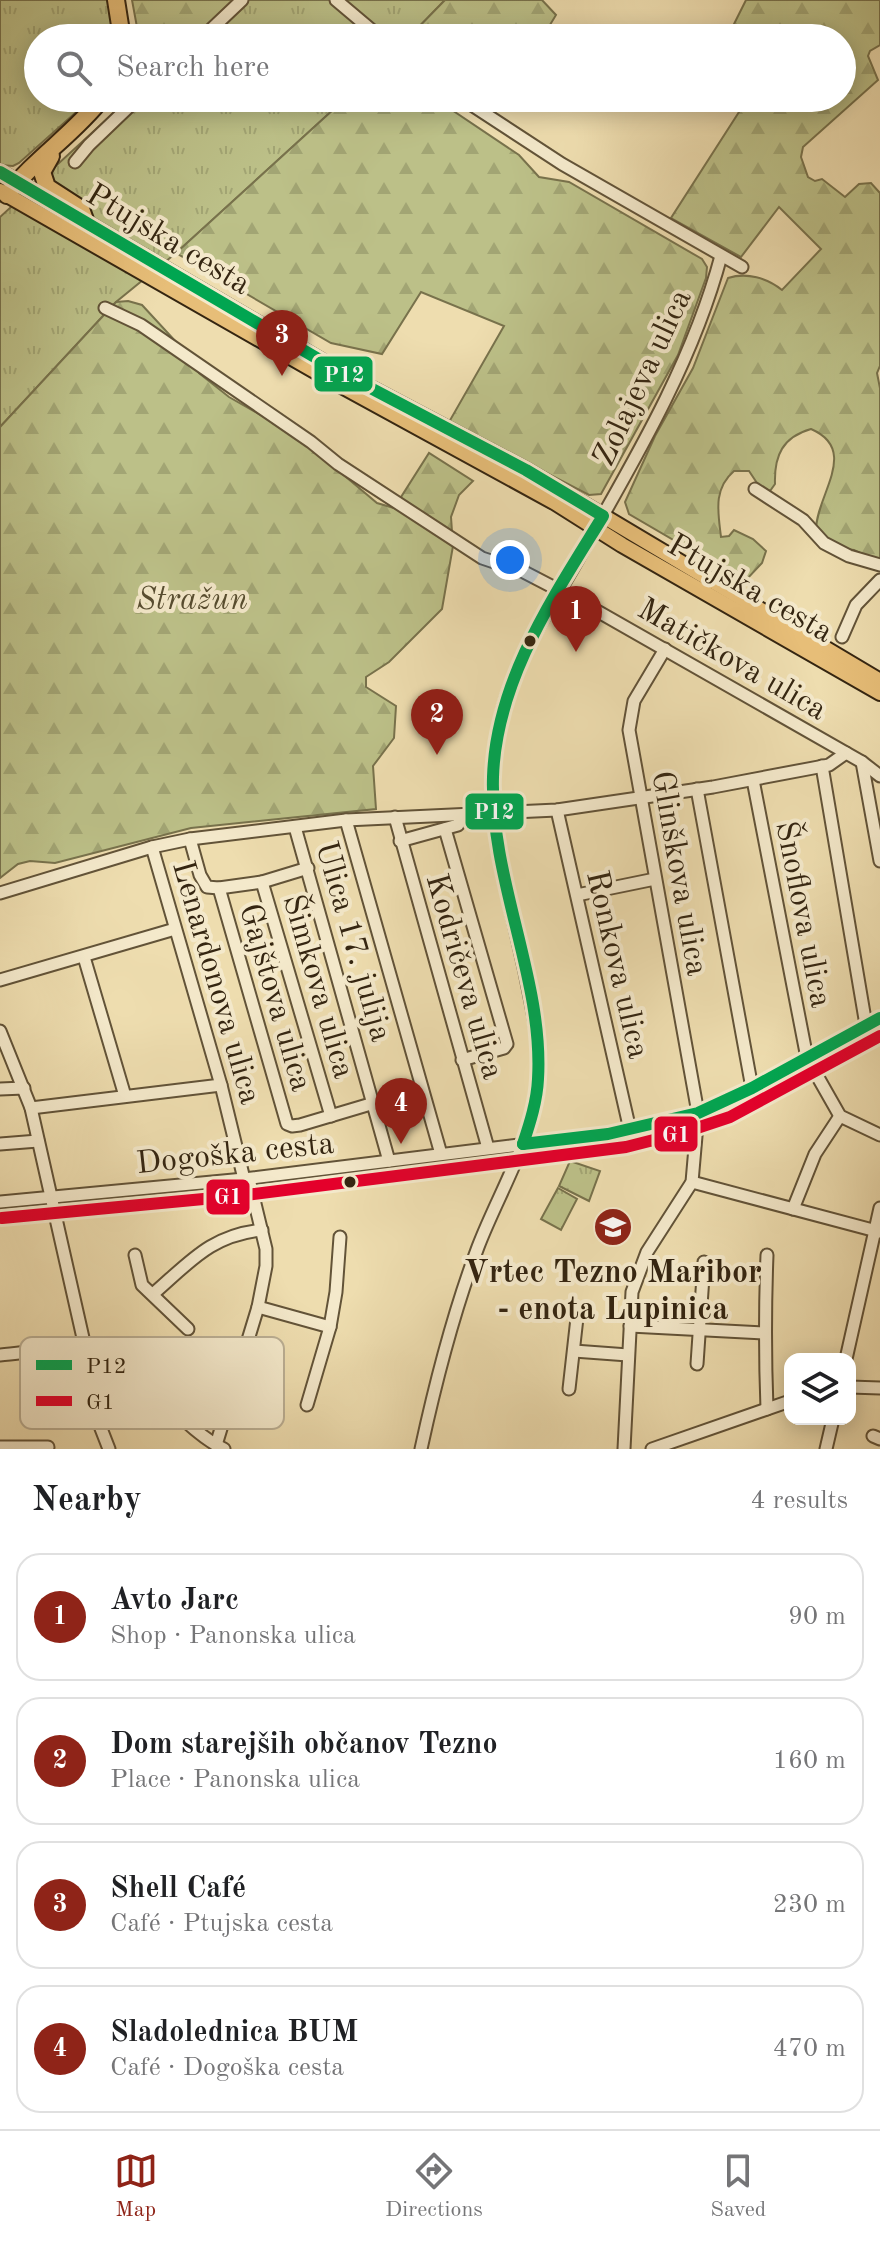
<!DOCTYPE html>
<meta charset="utf-8">
<style>
:root{--surface:#fff;--page:#f2f2f2;--text:#202124;--muted:#757577;--line:#e0e0e0;--accent:#8f2418}
body{margin:0;font-family:"Old Standard TT",serif;background:var(--page);color:var(--text)}
.controls{position:absolute;right:24px;bottom:24px;display:grid;overflow:hidden;border-radius:16px;box-shadow:0 4px 20px #0003}
.controls button{width:72px;height:72px;display:grid;place-items:center;padding:0;border:0;border-bottom:2px solid var(--line);background:var(--surface);color:var(--text);font:40px sans-serif}
.you{position:absolute;left:510px;top:560px;width:28px;height:28px;margin:-20px;border:6px solid #fff;border-radius:50%;background:#1a73e8;box-shadow:0 0 0 12px #1a73e833}
.badge{display:grid;place-items:center;width:52px;height:52px;border-radius:50%;background:var(--accent);color:#fff;font-size:26px;font-weight:700}
.pin{position:absolute;translate:-50% -66px;filter:drop-shadow(0 2px 4px #0008)}
.pin::after{content:'';position:absolute;top:42px;width:28px;height:24px;background:inherit;clip-path:polygon(0 0,100% 0,50% 100%)}
.list{margin:0;padding:0;list-style:none}
h2{display:flex;justify-content:space-between;align-items:center;height:104px;margin:0;padding:0 32px;font-size:34px}
h2 small{font-size:26px;font-weight:400;color:var(--muted)}
.list li{display:grid;grid-template-columns:52px 1fr auto;gap:24px;align-items:center;box-sizing:border-box;height:128px;margin:0 16px 16px;padding:0 16px;border:2px solid var(--line);border-radius:24px}
.list b{display:block;font-size:30px;white-space:nowrap}
.list p{margin:0;font-size:26px;white-space:nowrap;color:var(--muted)}
.list em{font-size:26px;font-style:normal;color:var(--muted)}
.icon{flex:none;width:44px;height:44px;fill:none;stroke:currentColor;stroke-width:2;stroke-linecap:round;stroke-linejoin:round}
.map{position:relative;flex:none;width:880px;height:1449px;overflow:hidden}
.search{position:absolute;background:var(--surface);box-shadow:0 4px 20px #0003;left:24px;right:24px;top:24px;height:88px;display:flex;align-items:center;gap:20px;box-sizing:border-box;padding:0 28px;border-radius:44px;color:var(--muted);font-size:30px}
.sheet{height:680px;background:var(--surface)}
nav{display:flex;justify-content:space-around;align-items:center;box-sizing:border-box;height:112px;border-top:2px solid var(--line);background:var(--surface);font-size:22px;color:var(--muted)}
nav a{display:grid;justify-items:center;gap:4px}
nav .on{color:var(--accent)}
.map>svg:first-child{display:block}
.grass{fill:url(#grass-tufts);stroke:#78724c;stroke-width:2}
.forest{fill:url(#forest-firs);stroke:#78724c;stroke-width:2}
.lines{fill:none;stroke-linecap:round;stroke-linejoin:round}
.minor-casing{stroke:#625338;stroke-width:15}
.major-casing{stroke:#342511;stroke-width:18}
.highway-casing{stroke:#342511;stroke-width:20}
.minor{stroke:#f4e9cb;stroke-width:11}
.major{stroke:#e7be78;stroke-width:14}
.highway{stroke:#e7be78;stroke-width:16}
.bus-1-casing{stroke:#f4e9cb;stroke-width:18}
.bus-2-casing{stroke:#f4e9cb;stroke-width:18}
.bus-1{stroke:#00a651;stroke-width:12}
.bus-2{stroke:#e4002b;stroke-width:12}
.bus-dot{fill:#342511;stroke:#f4e9cb;stroke-width:3}
.labels{text-anchor:middle;stroke-width:8;stroke-linejoin:round;paint-order:stroke}
.street-label{font-size:32px;fill:#342511;stroke:#f4e9cb}
.park-label{font-size:32px;font-style:italic;fill:#564c2f;stroke:#f4e9cb}
.poi-label{font-size:32px;font-weight:bold;fill:#342511;stroke:#f4e9cb}
.key{fill:#f4e9cb;stroke:#baae93;stroke-width:2}
.key-label{font-size:22px;fill:#342511}
.line-badge{stroke:#f4e9cb;stroke-width:3}
.badge-label{font-size:22px;text-anchor:middle;font-weight:bold;fill:#fff}
</style>
<div class="map">
<svg width="880" height="1449" viewBox="0 0 880 1449">
<defs>
<pattern id="grass-tufts" width="24" height="20" patternUnits="userSpaceOnUse" patternTransform="scale(2)"><rect width="24" height="20" fill="#bcc088"/><path d="M3 7l-1-3M5 7V3M7 7l1-3M15 17l-1-3M17 17v-4M19 17l1-3" fill="none" stroke="#a2a574"/></pattern>
<pattern id="forest-firs" width="22" height="20" patternUnits="userSpaceOnUse" patternTransform="scale(2)"><rect width="22" height="20" fill="#bcc088"/><path d="M5 1l3.5 6h-7zM16 11l3.5 6h-7z" fill="#a2a574"/></pattern>
</defs>
<rect width="100%" height="100%" fill="#eeddaf"/>
<filter id="stains"><feTurbulence type="fractalNoise" baseFrequency=".0025" numOctaves="4"/><feColorMatrix values="0 0 0 0 .2 0 0 0 0 .09 0 0 0 0 .02 0 0 0 .5 -.17"/></filter>
<radialGradient id="worn" r=".72"><stop offset=".6" stop-color="#630" stop-opacity="0"/><stop offset="1" stop-color="#630" stop-opacity=".3"/></radialGradient>
<g class="grass">
<path d="M0,0H109L116,38H38V98H92L19,163L13,166L0,165Z"/>
<path d="M235,0H445L408,38H194Z"/>
<path d="M130,98H346L176,253L116,302L0,427V217Z"/>
<path d="M570,1161L600,1171L589,1201L559,1186Z"/>
<path d="M558,1188L577,1199L561,1230L541,1219Z"/>
</g>
<g class="forest">
<path d="M132,0H235L194,38H139Z"/>
<path d="M445,0H542L556,15L542,38H408Z"/>
<path d="M746,0H880V45L870,51L868,56L878,80L803,147L801,157L808,177L815,181L822,179L845,197L859,184L871,183L880,193V366L877,373L880,388V559L875,560L854,550L837,548L816,530C816,495 860,450 811,429C783,437 774,455 775,484L770,491L759,486L749,471H734C713,489 718,512 721,537L729,536L734,530L753,539L766,551L762,563L747,579L737,577L629,514L625,502L655,436L693,368L728,278C747,272 767,278 782,290L821,249L779,207L741,257L671,218L748,98H842V38H727Z"/>
<path d="M346,98H434L519,155L539,177L569,182L702,259L707,267L706,278L678,355L601,494L589,495L449,422L504,326L421,292L382,354L331,343L176,253Z"/>
<path d="M128,301L142,305L191,358L199,373L229,397L273,422L308,445L377,503L394,508L429,453L473,481L459,495L451,517L453,546L442,609L389,662L366,677V687L396,706L394,738L373,766L376,809L191,828L55,863L30,861L18,864L0,878V427L116,302Z"/>
</g>
<g class="lines">
<defs>
<g id="minor">
<path d="M336,0L381,38"/>
<path d="M202,38L242,0"/>
<path d="M461,98L562,164L742,267"/>
<path d="M75,162L89,145L138,98"/>
<path d="M105,308L141,325L311,442L338,464L482,558L524,572L576,599L862,762L880,776"/>
<path d="M755,489L803,520L824,543L849,556L880,565"/>
<path d="M842,637L856,605L880,580"/>
<path d="M862,762L880,861"/>
<path d="M822,766L866,1025"/>
<path d="M753,780L807,1058L840,1116L880,1135"/>
<path d="M697,789L752,1088"/>
<path d="M557,810L630,1130"/>
<path d="M395,817L488,1148"/>
<path d="M346,820L441,1154"/>
<path d="M295,827L389,1161"/>
<path d="M445,829L507,1044L504,1048L462,1060"/>
<path d="M190,839L200,875L207,887L219,888L262,882L331,1116"/>
<path d="M400,841L458,825L461,816"/>
<path d="M152,847L221,1085L244,1179"/>
<path d="M262,882L308,868"/>
<path d="M219,888L287,1124L292,1126L300,1125L374,1103"/>
<path d="M0,893L152,847L190,839L346,820L557,810L713,787L829,765L846,753"/>
<path d="M577,895L655,879"/>
<path d="M84,957L125,1096"/>
<path d="M0,980L175,929"/>
<path d="M0,1031L31,1108L83,1338L88,1395L109,1449"/>
<path d="M0,1089L24,1088"/>
<path d="M31,1108L221,1085"/>
<path d="M0,1144L38,1141"/>
<path d="M692,1182L880,1232"/>
<path d="M0,1202L244,1179L608,1134C648,1126 686,1118 724,1102L880,1018"/>
<path d="M793,1209L815,1154L840,1116"/>
<path d="M135,1255L142,1285L188,1329"/>
<path d="M153,1294C190,1262 211,1235 262,1230"/>
<path d="M258,1307L330,1327"/>
<path d="M630,1326L764,1333"/>
<path d="M574,1351L628,1355"/>
<path d="M0,1355C25,1353 63,1346 86,1349C133,1355 179,1428 224,1449"/>
<path d="M846,1359L880,1208"/>
<path d="M697,1364L704,1262"/>
<path d="M850,1387L880,1388"/>
<path d="M569,1389L578,1309"/>
<path d="M307,1405L330,1327L336,1292L340,1237"/>
<path d="M767,1409C765,1357 765,1307 767,1255"/>
<path d="M873,1436L880,1439"/>
<path d="M216,1445L258,1307L266,1266V1249L249,1179"/>
<path d="M0,1447H48"/>
<path d="M421,1449C436,1380 453,1313 478,1247C499,1192 533,1140 538,1080C541,1043 532,1008 525,972C506,885 479,797 503,709C518,654 550,609 577,561C632,464 692,365 721,256"/>
<path d="M624,1449L632,1292L647,1252L692,1182L698,1113L629,730L634,701L665,649"/>
<path d="M652,1449L790,1401"/>
<path d="M826,1449L833,1419"/>
</g>
<g id="major">
<path d="M0,172L342,373L526,470L880,681"/>
<path d="M0,191L327,378L554,502L622,545L880,693"/>
</g>
<g id="highway">
<path d="M116,0L122,38"/>
<path d="M51,156L42,172L47,187L81,209L85,220"/>
<path d="M7,195C34,159 74,134 102,98"/>
</g>
</defs>
<use href="#minor" class="minor-casing"/>
<use href="#major" class="major-casing"/>
<use href="#highway" class="highway-casing"/>
<use href="#minor" class="minor"/>
<use href="#major" class="major"/>
<use href="#highway" class="highway"/>
<defs>
<g id="bus-1">
<path d="M0,172L342,373L526,470L603,516C554,596 496,680 493,777C490,880 544,980 538,1079C537,1101 530,1123 523,1144"/>
<path d="M523,1144L608,1134L698,1113L752,1088L880,1018"/>
</g>
<path id="bus-2" d="M2,1218L246,1195L626,1147L685,1132L730,1117L880,1036"/>
</defs>
<use href="#bus-1" class="bus-1-casing"/>
<use href="#bus-2" class="bus-2-casing"/>
<use href="#bus-1" class="bus-1"/>
<use href="#bus-2" class="bus-2"/>
</g>
<defs>
<symbol id="school-disc" viewBox="-11 -11 22 22"><circle r="9.5" fill="#8f2418" stroke="#f4e9cb"/><path d="M0-5L7-2L0 1L-7-2ZM-4 1L0 2.5L4 1V4Q0 6-4 4Z" fill="#fff"/></symbol>
</defs>
<g fill-rule="evenodd">
<use href="#school-disc" x="591" y="1205" width="44" height="44"/>
</g>
<g class="bus-dot">
<circle cx="530" cy="641" r="7"/>
<circle cx="350" cy="1182" r="7"/>
</g>
<g class="labels">
<g class="street-label">
<text transform="translate(169 238) rotate(31)" y="11">Ptujska cesta</text>
<text transform="translate(641 377) rotate(-65)" y="11">Zolajeva ulica</text>
<text transform="translate(751 587) rotate(30)" y="11">Ptujska cesta</text>
<text transform="translate(733 658) rotate(30)" y="11">Matičkova ulica</text>
<text transform="translate(681 873) rotate(80)" y="11">Glinškova ulica</text>
<text transform="translate(805 914) rotate(79)" y="11">Šnoflova ulica</text>
<text transform="translate(355 941) rotate(74)" y="11">Ulica 17. julija</text>
<text transform="translate(619 964) rotate(77)" y="11">Ronkova ulica</text>
<text transform="translate(466 976) rotate(74)" y="11">Kodričeva ulica</text>
<text transform="translate(218 982) rotate(74)" y="11">Lenardonova ulica</text>
<text transform="translate(320 986) rotate(74)" y="11">Šimkova ulica</text>
<text transform="translate(277 997) rotate(74)" y="11">Gajštova ulica</text>
<text transform="translate(235 1152) rotate(-6)" y="11">Dogoška cesta</text>
</g>
<g class="park-label">
<text x="192" y="609">Stražun</text>
</g>
<g class="poi-label">
<text x="613" y="1282">Vrtec Tezno Maribor<tspan x="613" dy="37">- enota Lupinica</tspan></text>
</g>
</g>
<rect x="20" y="1337" width="264" height="92" rx="12" class="key"/>
<rect x="36" y="1360" width="36" height="10" fill="#00a651"/>
<rect x="36" y="1396" width="36" height="10" fill="#e4002b"/>
<g class="key-label">
<text x="86" y="1373">P12</text>
<text x="86" y="1409">G1</text>
</g>
<g class="line-badge">
<rect x="313" y="355" width="61" height="38" rx="8" fill="#00a651"/>
<rect x="464" y="792" width="61" height="39" rx="8" fill="#00a651"/>
<rect x="653" y="1115" width="46" height="38" rx="8" fill="#e4002b"/>
<rect x="205" y="1178" width="46" height="38" rx="8" fill="#e4002b"/>
</g>
<g class="badge-label">
<text x="344" y="382">P12</text>
<text x="494" y="819">P12</text>
<text x="676" y="1142">G1</text>
<text x="228" y="1204">G1</text>
</g>
<rect width="100%" height="100%" filter="url(#stains)"/>
<rect width="100%" height="100%" fill="url(#worn)"/>
</svg>
<div class="controls">
<button><svg class="icon" aria-label="layers" viewBox="0 0 24 24"><path d="M12 4l9 5-9 5-9-5zM3 14l9 5 9-5"/></svg></button>
</div>
<div class="you"></div>
<div class="pin badge" style="left:576px;top:652px">1</div>
<div class="pin badge" style="left:437px;top:755px">2</div>
<div class="pin badge" style="left:282px;top:376px">3</div>
<div class="pin badge" style="left:401px;top:1144px">4</div>
<div class="search"><svg class="icon" aria-label="search" viewBox="0 0 24 24"><circle cx="10" cy="10" r="6"/><path d="M15 15l6 6"/></svg>Search here</div>
</div>
<section class="sheet">
<h2>Nearby<small>4 results</small></h2>
<ul class="list">
<li><span class="badge">1</span><div><b>Avto Jarc</b><p>Shop · Panonska ulica</p></div><em>90 m</em></li>
<li><span class="badge">2</span><div><b>Dom starejših občanov Tezno</b><p>Place · Panonska ulica</p></div><em>160 m</em></li>
<li><span class="badge">3</span><div><b>Shell Café</b><p>Café · Ptujska cesta</p></div><em>230 m</em></li>
<li><span class="badge">4</span><div><b>Sladolednica BUM</b><p>Café · Dogoška cesta</p></div><em>470 m</em></li>
</ul>
</section>
<nav>
<a class="on"><svg class="icon" aria-label="map" viewBox="0 0 24 24"><path d="M3 6l6-2 6 2 6-2v14l-6 2-6-2-6 2zM9 4v14M15 6v14"/></svg>Map</a>
<a><svg class="icon" aria-label="directions" viewBox="0 0 24 24"><path d="M12 3l9 9-9 9-9-9zM9 14v-3h6M13 9l2 2-2 2"/></svg>Directions</a>
<a><svg class="icon" aria-label="saved" viewBox="0 0 24 24"><path d="M7 4h10v16l-5-4-5 4z"/></svg>Saved</a>
</nav>
